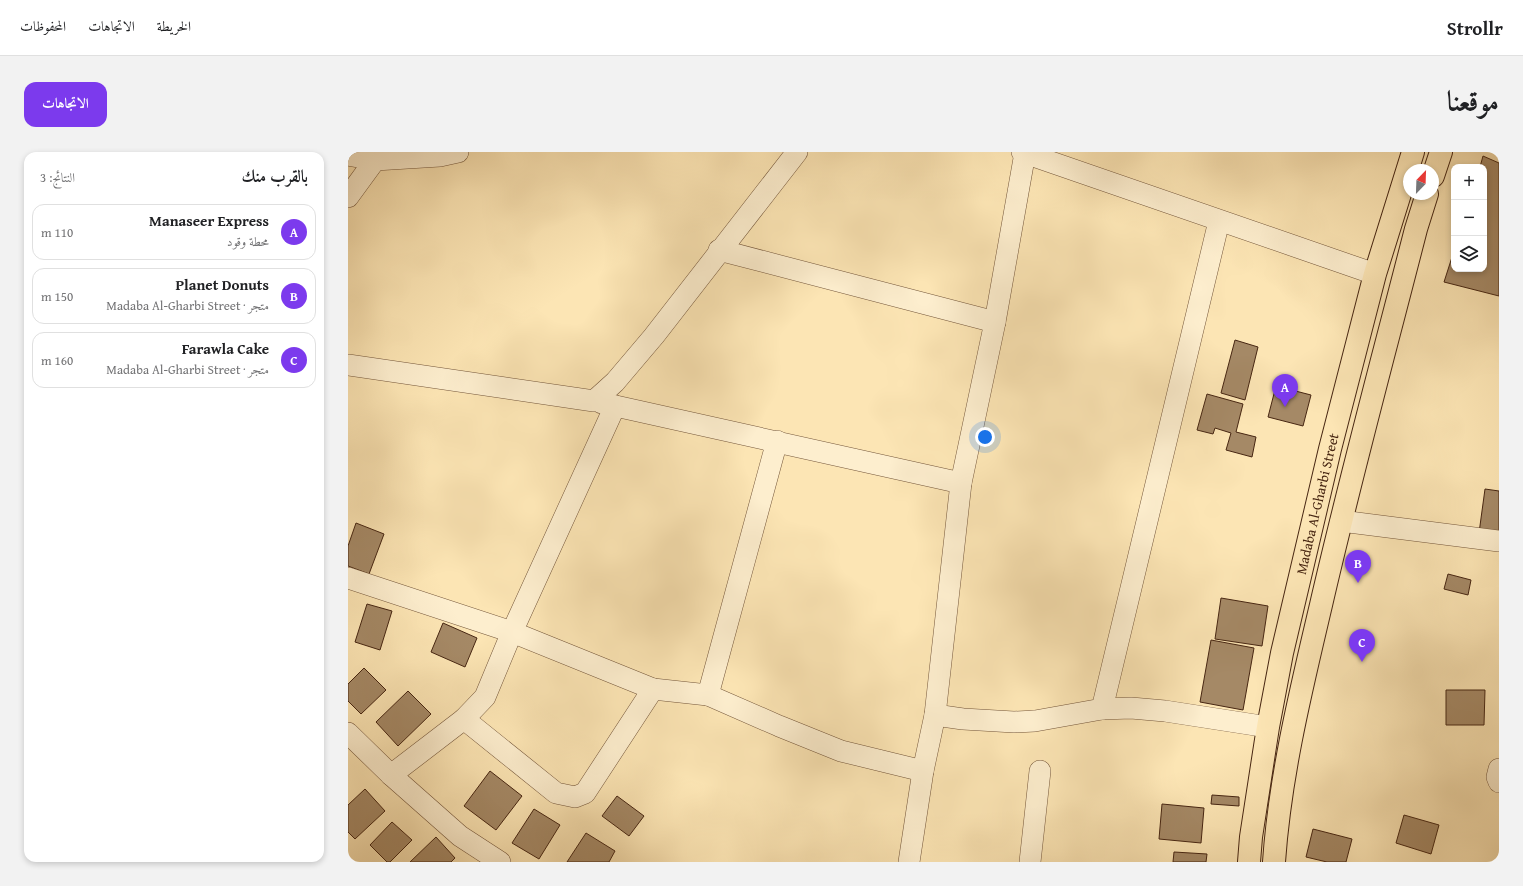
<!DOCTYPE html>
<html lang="ar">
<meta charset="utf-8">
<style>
:root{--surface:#fff;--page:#f2f2f2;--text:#202124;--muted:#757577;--line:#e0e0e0;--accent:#7c3aed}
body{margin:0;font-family:"Gentium Book Plus",Amiri,serif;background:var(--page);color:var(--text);direction:rtl}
.controls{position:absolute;right:12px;top:12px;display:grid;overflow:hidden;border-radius:8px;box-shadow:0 2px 6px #0003}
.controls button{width:36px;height:36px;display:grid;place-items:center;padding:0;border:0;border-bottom:1px solid var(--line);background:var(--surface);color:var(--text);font:20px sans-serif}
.compass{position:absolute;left:1055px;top:12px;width:36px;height:36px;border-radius:50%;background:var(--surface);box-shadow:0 2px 6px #0003;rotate:23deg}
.you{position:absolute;left:637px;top:285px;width:14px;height:14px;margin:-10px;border:3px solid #fff;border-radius:50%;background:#1a73e8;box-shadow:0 0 0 6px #1a73e833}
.badge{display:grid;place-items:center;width:26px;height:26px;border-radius:50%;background:var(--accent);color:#fff;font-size:13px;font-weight:700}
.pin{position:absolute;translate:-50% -33px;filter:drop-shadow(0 1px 2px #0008)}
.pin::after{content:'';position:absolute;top:21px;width:14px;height:12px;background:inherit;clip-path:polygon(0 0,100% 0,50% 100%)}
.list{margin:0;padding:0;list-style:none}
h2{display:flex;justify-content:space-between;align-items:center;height:52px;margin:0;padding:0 16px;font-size:17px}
h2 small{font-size:13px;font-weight:400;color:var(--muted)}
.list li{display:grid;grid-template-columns:26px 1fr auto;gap:12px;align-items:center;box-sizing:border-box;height:56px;margin:0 8px 8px;padding:0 8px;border:1px solid var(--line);border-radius:12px}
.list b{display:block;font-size:15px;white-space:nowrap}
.list p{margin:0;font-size:13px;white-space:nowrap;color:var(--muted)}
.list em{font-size:13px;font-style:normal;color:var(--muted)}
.icon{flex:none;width:22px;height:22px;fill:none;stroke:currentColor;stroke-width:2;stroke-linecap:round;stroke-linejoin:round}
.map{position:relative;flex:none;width:1151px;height:710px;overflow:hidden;direction:ltr;border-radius:12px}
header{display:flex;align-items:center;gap:24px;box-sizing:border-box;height:56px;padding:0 20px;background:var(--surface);border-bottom:1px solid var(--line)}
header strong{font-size:19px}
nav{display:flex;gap:22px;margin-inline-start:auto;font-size:14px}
.intro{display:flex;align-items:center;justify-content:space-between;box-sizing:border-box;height:96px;padding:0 24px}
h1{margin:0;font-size:28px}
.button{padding:10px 18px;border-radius:12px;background:var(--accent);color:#fff;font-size:14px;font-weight:700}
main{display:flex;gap:24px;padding:0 24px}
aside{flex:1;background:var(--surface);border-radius:12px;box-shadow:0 2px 6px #0003}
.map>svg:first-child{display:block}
.building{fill:#a58966;stroke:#472612}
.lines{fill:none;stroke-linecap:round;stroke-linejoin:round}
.minor-casing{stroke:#74563a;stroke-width:22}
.major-casing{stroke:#472612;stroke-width:24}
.minor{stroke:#fdeece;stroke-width:21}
.major{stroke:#fce5b4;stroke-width:22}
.labels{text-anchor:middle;stroke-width:3;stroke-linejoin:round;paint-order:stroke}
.street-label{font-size:14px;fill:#472612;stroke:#fdeece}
</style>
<header>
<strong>Strollr</strong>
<nav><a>الخريطة</a><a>الاتجاهات</a><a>المحفوظات</a></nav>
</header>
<div class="intro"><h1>موقعنا</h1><a class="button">الاتجاهات</a></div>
<main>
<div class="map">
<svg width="1151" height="710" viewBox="0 0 1151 710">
<rect width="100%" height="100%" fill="#fce5b4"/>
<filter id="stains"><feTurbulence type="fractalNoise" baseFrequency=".005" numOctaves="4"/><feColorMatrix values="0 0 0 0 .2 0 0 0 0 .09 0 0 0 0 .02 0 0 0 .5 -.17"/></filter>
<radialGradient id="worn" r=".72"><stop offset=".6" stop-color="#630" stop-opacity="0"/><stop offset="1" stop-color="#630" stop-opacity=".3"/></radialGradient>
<g class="building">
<path d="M1135,4L1151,11V144L1096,130L1106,99V117H1136V15H1132Z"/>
<path d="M887,188L910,195L897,248L873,241Z"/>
<path d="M928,234L963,243L955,274L920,265Z"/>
<path d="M859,242L895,252L888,280L908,285L904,305L878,298L883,281L867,276L865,282L849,278Z"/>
<path d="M1137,337L1151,339V384L1131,381Z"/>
<path d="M8,371L36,382L21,422L0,414V394Z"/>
<path d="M1100,422L1123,428L1120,443L1096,437Z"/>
<path d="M873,446L920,454L914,494L867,487Z"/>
<path d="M19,452L44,459L32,498L7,490Z"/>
<path d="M95,471L129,486L117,515L83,500Z"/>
<path d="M863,488L906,496L895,558L852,550Z"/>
<path d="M16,516L38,538L13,562L0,549V532Z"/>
<path d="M1098,538H1137L1136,573H1098Z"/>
<path d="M60,539L83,562L50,594L28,570Z"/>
<path d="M142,619L174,644L148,678L116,654Z"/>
<path d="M17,637L37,659L7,687L0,680V653Z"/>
<path d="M864,643L891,645V654L863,652Z"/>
<path d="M269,644L296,664L281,684L254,664Z"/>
<path d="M814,652L856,656L853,691L811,687Z"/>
<path d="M186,657L212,673L191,707L164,691Z"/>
<path d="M1056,663L1091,673L1083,702L1048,691Z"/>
<path d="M44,670L64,688L42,710H39L22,693Z"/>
<path d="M965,677L1004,687L998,710H979L958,705Z"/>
<path d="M238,681L267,699L261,710H219Z"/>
<path d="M88,685L107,706L103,710H62Z"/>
<path d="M826,700L859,702L858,710H825Z"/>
</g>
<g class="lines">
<defs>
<g id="minor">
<path d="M674,0L1027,122"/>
<path d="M0,3L27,8L92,4L110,0"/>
<path d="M0,45L27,8"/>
<path d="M371,98L647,170"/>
<path d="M0,213L246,249L267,230L306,184L449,0"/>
<path d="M254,251L613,331"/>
<path d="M993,369L1151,389"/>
<path d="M0,426L164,480L305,537"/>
<path d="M360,543L429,289"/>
<path d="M754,557L871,69"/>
<path d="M587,563L615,567L666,570L687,569L754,557L783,556L817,559L920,575"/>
<path d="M116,567L208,641L227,645L237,641L305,537L360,543L431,574L493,599L575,619L561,710"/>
<path d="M0,581L43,623L112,684L152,710"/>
<path d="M1151,617L1149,625L1151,630"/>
<path d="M575,619L587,563L613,331L647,170L677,1"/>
<path d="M43,623L116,567L137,545L164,480L267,254"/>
<path d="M682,710L692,619"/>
</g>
<g id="major">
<path d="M1085,24L1093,0"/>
<path id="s1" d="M901,710L903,685L920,575L934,501L982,297L1027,122L1065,0"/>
<path d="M926,710C932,623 953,538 973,453C1002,327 1036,202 1068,77L1079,42"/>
</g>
</defs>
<use href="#minor" class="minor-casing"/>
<use href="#major" class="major-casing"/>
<use href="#minor" class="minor"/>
<use href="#major" class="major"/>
</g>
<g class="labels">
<g class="street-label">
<text dy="5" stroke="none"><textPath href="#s1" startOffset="365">Madaba Al-Gharbi Street</textPath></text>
</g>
</g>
<rect width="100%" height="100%" filter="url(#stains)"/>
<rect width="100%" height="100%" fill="url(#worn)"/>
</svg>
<div class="controls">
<button>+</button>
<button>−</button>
<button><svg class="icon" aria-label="layers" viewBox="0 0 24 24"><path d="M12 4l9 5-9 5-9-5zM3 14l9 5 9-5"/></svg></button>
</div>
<svg class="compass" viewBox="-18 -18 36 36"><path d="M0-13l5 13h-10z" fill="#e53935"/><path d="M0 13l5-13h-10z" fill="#757577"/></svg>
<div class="you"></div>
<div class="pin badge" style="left:937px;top:255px">A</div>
<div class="pin badge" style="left:1010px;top:431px">B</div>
<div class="pin badge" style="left:1014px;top:510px">C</div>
</div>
<aside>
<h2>بالقرب منك<small>النتائج: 3</small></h2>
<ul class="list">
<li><span class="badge">A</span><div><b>Manaseer Express</b><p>محطة وقود</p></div><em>110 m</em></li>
<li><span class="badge">B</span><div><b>Planet Donuts</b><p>متجر · Madaba Al-Gharbi Street</p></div><em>150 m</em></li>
<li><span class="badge">C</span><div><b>Farawla Cake</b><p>متجر · Madaba Al-Gharbi Street</p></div><em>160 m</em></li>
</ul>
</aside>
</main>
